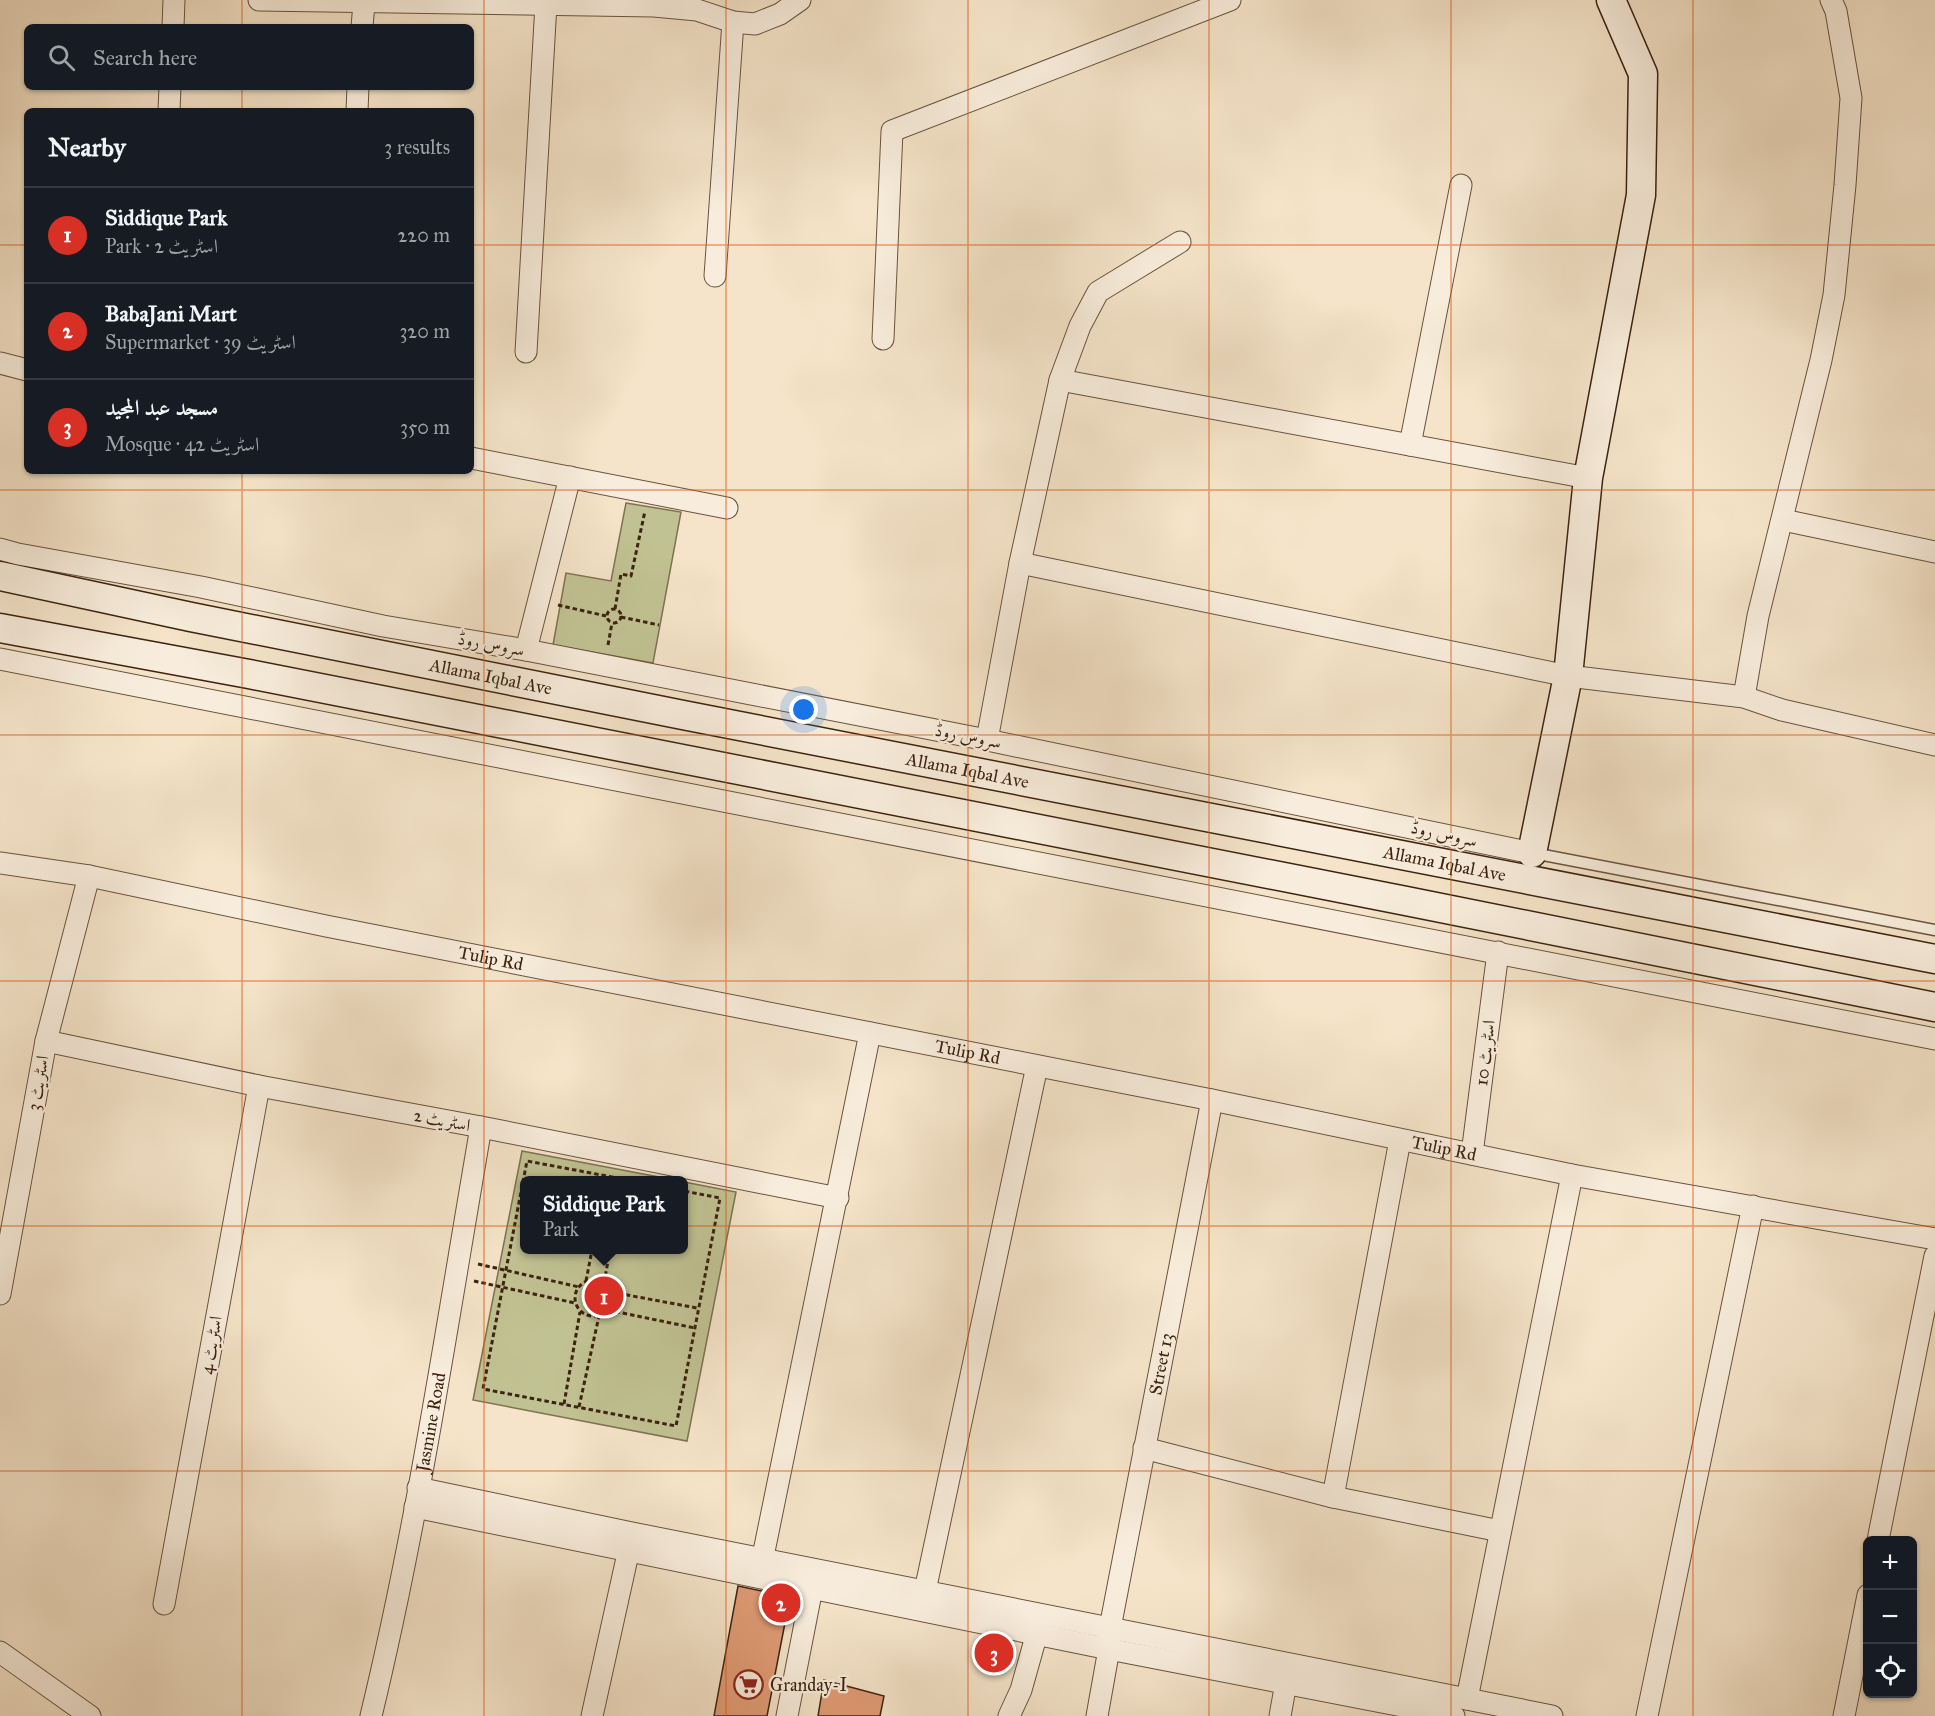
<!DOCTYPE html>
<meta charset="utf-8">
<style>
:root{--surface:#171b24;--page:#20242c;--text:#f1f3f6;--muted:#9ea1a6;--line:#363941;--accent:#d93025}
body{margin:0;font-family:"IM FELL Great Primer",Amiri,serif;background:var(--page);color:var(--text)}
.controls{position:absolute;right:18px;bottom:18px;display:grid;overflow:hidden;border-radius:9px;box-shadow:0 2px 4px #0004}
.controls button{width:54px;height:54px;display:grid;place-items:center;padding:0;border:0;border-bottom:2px solid var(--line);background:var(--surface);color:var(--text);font:30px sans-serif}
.you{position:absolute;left:804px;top:710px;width:21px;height:21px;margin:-15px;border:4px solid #fff;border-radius:50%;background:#1a73e8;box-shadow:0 0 0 9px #1a73e833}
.badge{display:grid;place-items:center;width:39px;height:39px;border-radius:50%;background:var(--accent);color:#fff;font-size:20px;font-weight:700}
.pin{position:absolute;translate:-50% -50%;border:3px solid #fff;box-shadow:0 2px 6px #0006}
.popup{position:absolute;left:520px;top:1176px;width:168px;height:78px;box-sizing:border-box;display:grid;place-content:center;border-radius:9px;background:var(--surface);filter:drop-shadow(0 2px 4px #0005);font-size:20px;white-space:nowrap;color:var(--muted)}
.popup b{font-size:22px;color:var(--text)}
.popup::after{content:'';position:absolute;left:50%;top:100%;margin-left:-12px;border:12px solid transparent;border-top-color:var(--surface)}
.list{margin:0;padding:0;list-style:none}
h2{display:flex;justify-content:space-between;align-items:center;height:78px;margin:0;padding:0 24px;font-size:26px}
h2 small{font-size:20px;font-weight:400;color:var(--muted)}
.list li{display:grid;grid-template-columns:39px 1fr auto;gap:18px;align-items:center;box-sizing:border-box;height:96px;padding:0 24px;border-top:2px solid var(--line)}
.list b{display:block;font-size:22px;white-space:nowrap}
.list p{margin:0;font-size:20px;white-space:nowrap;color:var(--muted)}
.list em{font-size:20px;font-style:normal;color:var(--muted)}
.icon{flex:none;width:33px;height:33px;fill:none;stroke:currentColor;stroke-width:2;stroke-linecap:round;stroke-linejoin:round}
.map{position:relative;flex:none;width:1935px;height:1716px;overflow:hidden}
.search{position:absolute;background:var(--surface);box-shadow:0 2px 4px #0004;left:24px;top:24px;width:450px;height:66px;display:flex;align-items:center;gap:15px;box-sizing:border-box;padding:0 21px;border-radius:9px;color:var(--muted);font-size:22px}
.panel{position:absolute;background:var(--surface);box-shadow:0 2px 4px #0004;left:24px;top:108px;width:450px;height:366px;border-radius:9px}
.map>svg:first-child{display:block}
.green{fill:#c1c293;stroke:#7e7252;stroke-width:1.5}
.building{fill:#e09b75;stroke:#3c2310;stroke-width:1.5}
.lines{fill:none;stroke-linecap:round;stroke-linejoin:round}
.lane-casing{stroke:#6a533e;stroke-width:13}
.street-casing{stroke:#6a533e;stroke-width:23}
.secondary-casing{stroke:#3c2310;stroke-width:31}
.path{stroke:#3c2310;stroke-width:3;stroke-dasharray:4.5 3;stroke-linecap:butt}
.lane{stroke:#f8eddc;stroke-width:10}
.street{stroke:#f8eddc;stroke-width:21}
.secondary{stroke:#f8eddc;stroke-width:28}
.grid{fill:none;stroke:#df560c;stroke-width:1.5;stroke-opacity:0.55}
.labels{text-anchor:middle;stroke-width:4.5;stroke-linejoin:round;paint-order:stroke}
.street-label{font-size:18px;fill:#3c2310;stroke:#f8eddc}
.poi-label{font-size:18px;fill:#3c2310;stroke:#f8eddc;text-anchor:start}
</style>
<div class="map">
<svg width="1935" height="1716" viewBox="0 0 1935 1716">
<rect width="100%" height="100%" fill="#f5e4c9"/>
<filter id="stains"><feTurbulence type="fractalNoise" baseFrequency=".00333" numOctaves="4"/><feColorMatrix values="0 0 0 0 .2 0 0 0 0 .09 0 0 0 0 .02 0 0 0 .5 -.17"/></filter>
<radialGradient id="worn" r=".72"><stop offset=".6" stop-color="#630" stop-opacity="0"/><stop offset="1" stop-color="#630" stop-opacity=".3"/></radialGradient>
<g class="green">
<path d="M626,503L681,512L653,663L553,645L566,573L611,581Z"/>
<path d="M522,1151L675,1180H524V1250H684V1182L736,1192L687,1441L473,1400Z"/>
</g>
<g class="building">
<path d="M738,1586L790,1597L767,1716H714Z"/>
<path d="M824,1680L884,1696L880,1716H818Z"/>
</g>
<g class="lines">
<defs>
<path id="lane" d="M1533,853L1935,930"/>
<g id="street">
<path d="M259,0L654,6L697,10L733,22L755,24L780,14L800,0"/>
<path d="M173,27L174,0"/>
<path d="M362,27L364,3"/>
<path d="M169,111L170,87"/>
<path d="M357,111L358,87"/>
<path d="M715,276L733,22"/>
<path d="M883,339L892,131L1230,0"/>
<path d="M526,352L546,4"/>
<path d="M0,363L27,370"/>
<path d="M1060,380L1588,478"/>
<path d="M1410,445L1461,185"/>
<path d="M471,458L727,508"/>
<path d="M1783,520L1935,552"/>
<path d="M0,549L18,554L201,587L383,626L526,650L987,740L1532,853"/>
<path d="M1020,563L1568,676L1744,697L1782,710L1935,745"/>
<path d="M526,650L570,477"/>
<path d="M0,659L1935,1039"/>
<path d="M1744,697L1758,616L1821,360L1834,295L1845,185L1851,98L1836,11L1831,0"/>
<path d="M987,740L1020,563L1060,380L1080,326L1098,292L1180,242"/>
<path id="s1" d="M0,863L89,876L326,926L1212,1100L1572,1175L1935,1239"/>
<path d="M46,1041L259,1086L481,1127L838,1198"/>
<path d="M1472,1154L1498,952"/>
<path d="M0,1294L46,1041L89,876"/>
<path d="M1144,1448L1333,1497L1500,1531"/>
<path d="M418,1488L632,1533L1552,1716"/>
<path d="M1333,1497L1400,1140"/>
<path d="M415,1507L1109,1649L1454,1716"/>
<path d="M1878,1540L1935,1256"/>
<path d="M760,1571L870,1033"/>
<path d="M164,1604L259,1086"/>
<path d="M922,1605L1037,1066"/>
<path d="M0,1652L90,1716"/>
<path d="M1467,1699L1572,1175"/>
<path id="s2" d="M371,1716C418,1522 447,1324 481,1127"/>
<path d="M592,1716L631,1540"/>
<path d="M787,1716L812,1588"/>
<path d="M1009,1716L1021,1690L1037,1633"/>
<path id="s3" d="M1097,1716L1109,1649L1110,1628L1212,1100"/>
<path d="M1280,1716L1286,1683"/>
<path d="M1647,1716L1753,1206"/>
<path d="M1844,1716L1868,1595"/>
</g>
<g id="secondary">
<path id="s4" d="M0,576L191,617L688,716L1935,959"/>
<path d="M0,628L249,674L1406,901L1935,1007"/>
<path d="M1532,853L1568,676L1588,478L1641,195L1643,74L1611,0"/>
</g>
</defs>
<use href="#lane" class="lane-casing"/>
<use href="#street" class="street-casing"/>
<use href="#secondary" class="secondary-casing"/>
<g class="path">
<path d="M558,605L606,616"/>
<circle cx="614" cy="616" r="7"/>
<path d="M615,609L621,574L631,576L645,511"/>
<path d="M621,617L659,625"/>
<path d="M608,645L612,623"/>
<path d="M628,1180L527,1161L483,1389L676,1426L720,1198L684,1191"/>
<path d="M478,1264L579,1287"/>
<circle cx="593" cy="1298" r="18"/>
<path d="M474,1281L575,1303"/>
<path d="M586,1281L592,1250"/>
<path d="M604,1283L610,1250"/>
<path d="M611,1292L697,1308"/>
<path d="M608,1310L695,1328"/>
<path d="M564,1404L580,1312"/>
<path d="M579,1407L599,1316"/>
</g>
<use href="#lane" class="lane"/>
<use href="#street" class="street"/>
<use href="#secondary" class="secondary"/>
</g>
<path class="grid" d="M242,0V27M484,0V1716M726,0V1716M968,0V1716M1209,0V1716M1451,0V1716M1693,0V1716M242,87V111M0,245H27M471,245H1935M242,471V1716M0,490H1935M0,735H1935M0,981H1935M0,1226H1935M0,1471H1935"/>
<defs>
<symbol id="supermarket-ring" viewBox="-11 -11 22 22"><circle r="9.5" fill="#f8eddc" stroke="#8f2418" stroke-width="1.5"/><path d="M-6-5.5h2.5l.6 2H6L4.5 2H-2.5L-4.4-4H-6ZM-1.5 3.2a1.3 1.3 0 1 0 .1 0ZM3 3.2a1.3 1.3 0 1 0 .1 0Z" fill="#8f2418"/></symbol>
</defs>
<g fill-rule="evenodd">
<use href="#supermarket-ring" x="732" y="1668" width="33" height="33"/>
</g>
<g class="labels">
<g class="street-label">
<text transform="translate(491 644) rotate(10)" y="6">سروس روڈ</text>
<text dy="6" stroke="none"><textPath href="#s4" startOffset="501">Allama Iqbal Ave</textPath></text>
<text transform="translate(968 736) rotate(11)" y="6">سروس روڈ</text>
<text dy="6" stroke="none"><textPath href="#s4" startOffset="987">Allama Iqbal Ave</textPath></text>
<text transform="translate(1444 834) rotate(12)" y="6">سروس روڈ</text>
<text dy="6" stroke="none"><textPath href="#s4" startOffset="1473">Allama Iqbal Ave</textPath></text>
<text dy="6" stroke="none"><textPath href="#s1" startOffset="500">Tulip Rd</textPath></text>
<text dy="6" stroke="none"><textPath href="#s1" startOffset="986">Tulip Rd</textPath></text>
<text transform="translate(1485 1053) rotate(-83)" y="6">اسٹریٹ 10</text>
<text transform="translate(38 1083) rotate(-80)" y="6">اسٹریٹ 3</text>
<text transform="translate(442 1120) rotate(11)" y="6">اسٹریٹ 2</text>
<text dy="6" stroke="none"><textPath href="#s1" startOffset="1472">Tulip Rd</textPath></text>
<text transform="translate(211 1345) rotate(-80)" y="6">اسٹریٹ 4</text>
<text dy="6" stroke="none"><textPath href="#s3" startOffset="358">Street 13</textPath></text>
<text dy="6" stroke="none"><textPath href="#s2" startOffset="300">Jasmine Road</textPath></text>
</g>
<g class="poi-label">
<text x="770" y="1691">Granday-I</text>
</g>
</g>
<rect width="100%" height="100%" filter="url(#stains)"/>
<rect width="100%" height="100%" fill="url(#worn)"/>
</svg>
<div class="controls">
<button>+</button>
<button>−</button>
<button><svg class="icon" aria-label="locate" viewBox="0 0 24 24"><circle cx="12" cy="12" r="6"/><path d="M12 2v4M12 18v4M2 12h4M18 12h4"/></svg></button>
</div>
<div class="you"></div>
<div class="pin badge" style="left:604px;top:1296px">1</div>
<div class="popup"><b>Siddique Park</b>Park</div>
<div class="pin badge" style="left:781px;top:1603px">2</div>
<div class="pin badge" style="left:994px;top:1653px">3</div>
<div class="search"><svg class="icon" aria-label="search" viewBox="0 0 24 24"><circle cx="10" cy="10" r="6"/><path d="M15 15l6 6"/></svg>Search here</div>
<section class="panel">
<h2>Nearby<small>3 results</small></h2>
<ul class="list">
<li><span class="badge">1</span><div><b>Siddique Park</b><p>Park · اسٹریٹ 2</p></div><em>220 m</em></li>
<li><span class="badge">2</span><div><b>BabaJani Mart</b><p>Supermarket · اسٹریٹ 39</p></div><em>320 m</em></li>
<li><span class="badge">3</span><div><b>مسجد عبد المجید</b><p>Mosque · اسٹریٹ 42</p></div><em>350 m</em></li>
</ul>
</section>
</div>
